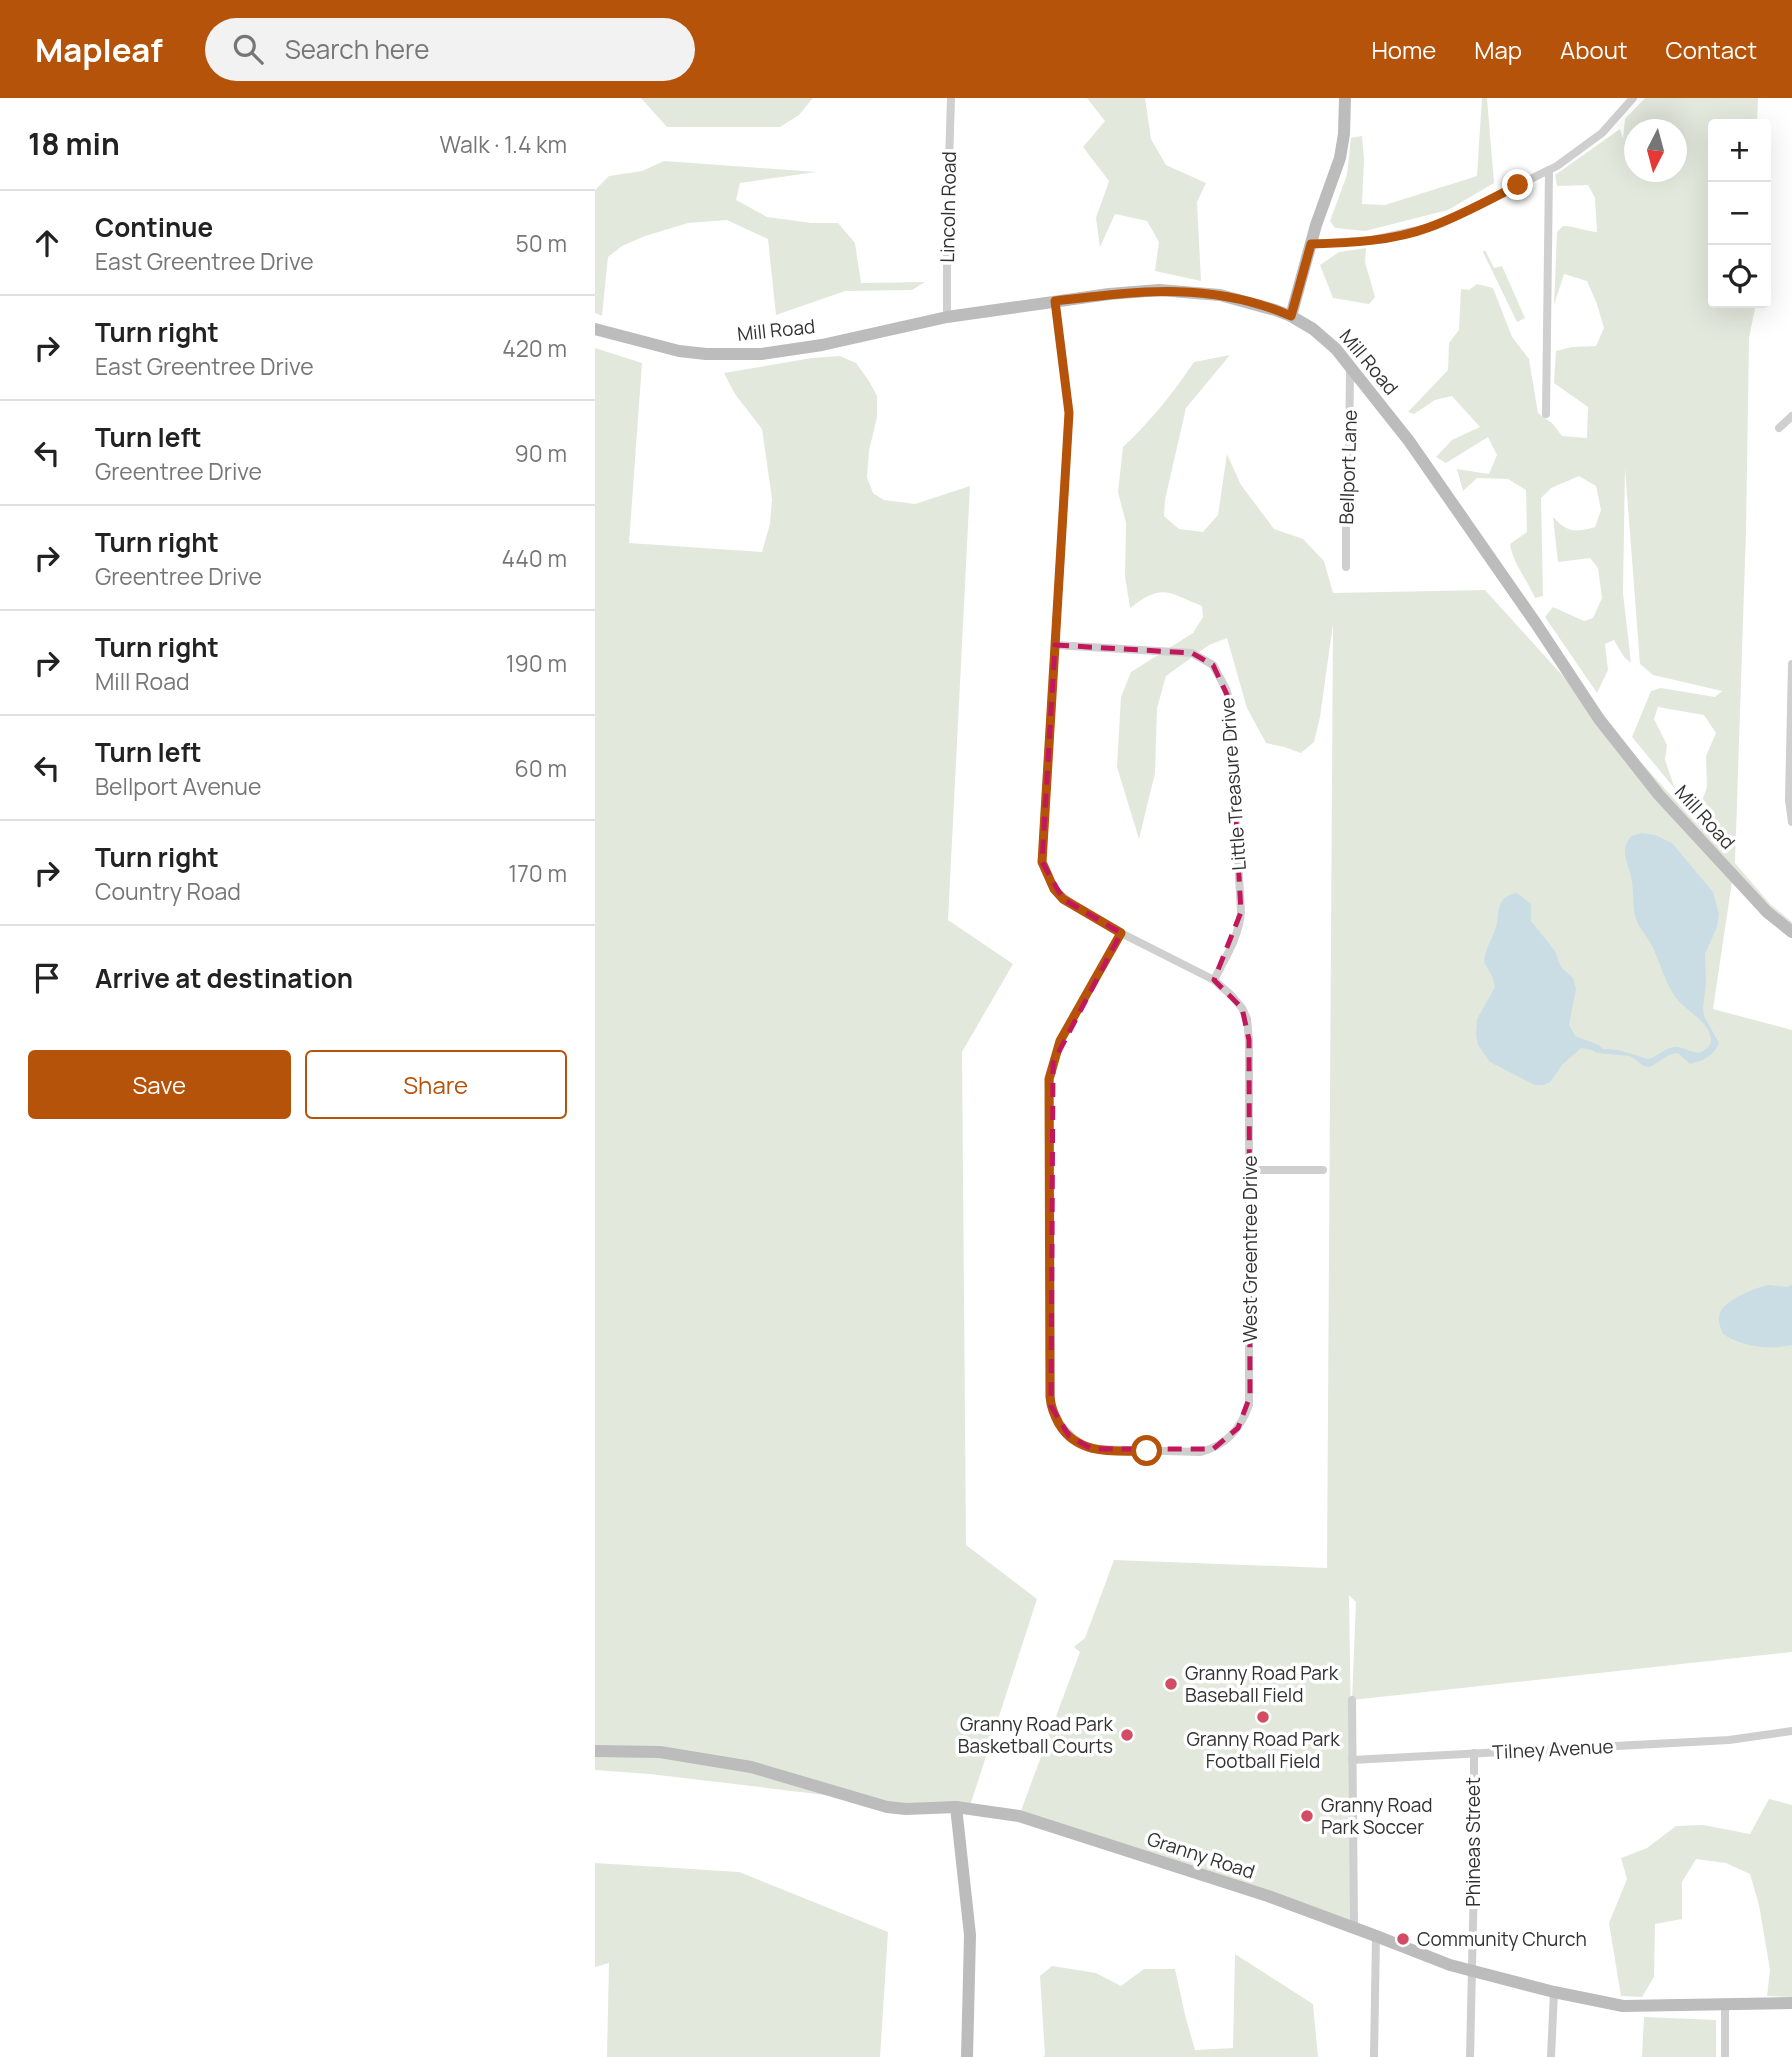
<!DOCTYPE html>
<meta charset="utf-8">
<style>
:root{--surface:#fff;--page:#f2f2f2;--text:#222;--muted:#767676;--line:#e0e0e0;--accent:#b45309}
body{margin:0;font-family:Manrope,sans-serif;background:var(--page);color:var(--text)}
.controls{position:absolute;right:21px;top:21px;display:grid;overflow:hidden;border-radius:7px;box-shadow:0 7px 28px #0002}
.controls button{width:63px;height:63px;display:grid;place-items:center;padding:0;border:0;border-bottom:2px solid var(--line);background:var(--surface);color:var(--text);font:35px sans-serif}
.compass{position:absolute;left:1029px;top:21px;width:63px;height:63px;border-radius:50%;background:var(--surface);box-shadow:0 7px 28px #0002;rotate:186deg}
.stop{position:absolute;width:21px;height:21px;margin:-16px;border:5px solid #b45309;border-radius:50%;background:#fff}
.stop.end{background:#b45309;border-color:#fff;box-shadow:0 2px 7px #0008}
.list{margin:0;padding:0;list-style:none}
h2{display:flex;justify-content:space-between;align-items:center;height:91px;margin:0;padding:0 28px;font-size:30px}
h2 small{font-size:23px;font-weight:400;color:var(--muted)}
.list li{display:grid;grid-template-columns:46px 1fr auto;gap:21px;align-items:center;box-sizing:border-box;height:105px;padding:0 28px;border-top:2px solid var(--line)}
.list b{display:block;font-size:26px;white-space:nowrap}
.list p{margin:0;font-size:23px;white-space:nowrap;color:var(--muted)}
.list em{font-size:23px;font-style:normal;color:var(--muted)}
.actions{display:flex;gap:14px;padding:21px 28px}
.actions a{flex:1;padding:16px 0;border:2px solid var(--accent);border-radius:7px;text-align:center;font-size:24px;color:var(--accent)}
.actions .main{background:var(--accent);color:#fff}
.icon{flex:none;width:38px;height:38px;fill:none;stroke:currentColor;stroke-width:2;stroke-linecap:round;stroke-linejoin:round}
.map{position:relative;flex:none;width:1197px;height:1959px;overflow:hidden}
header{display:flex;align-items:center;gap:42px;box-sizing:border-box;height:98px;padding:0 35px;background:var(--accent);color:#fff}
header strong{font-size:33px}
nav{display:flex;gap:38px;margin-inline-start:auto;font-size:24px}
.search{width:490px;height:63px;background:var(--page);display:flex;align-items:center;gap:18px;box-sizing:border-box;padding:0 24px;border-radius:38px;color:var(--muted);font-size:26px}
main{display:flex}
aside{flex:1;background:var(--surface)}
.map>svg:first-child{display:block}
.green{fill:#e3e8dd;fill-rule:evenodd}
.water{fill:#cadde4}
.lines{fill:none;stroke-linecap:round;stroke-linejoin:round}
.street{stroke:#cfcfcf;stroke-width:8}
.secondary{stroke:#bcbcbc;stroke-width:12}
.route{stroke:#b45309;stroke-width:9}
.marked{fill:none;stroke:#c2185b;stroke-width:5;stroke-dasharray:14 9;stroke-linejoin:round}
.poi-dot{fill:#d24c64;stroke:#fff;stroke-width:2.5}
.labels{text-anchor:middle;stroke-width:7;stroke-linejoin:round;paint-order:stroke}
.street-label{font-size:19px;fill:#323232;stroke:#fff}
.poi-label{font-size:19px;fill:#323232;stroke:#fff;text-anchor:start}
</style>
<header>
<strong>Mapleaf</strong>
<div class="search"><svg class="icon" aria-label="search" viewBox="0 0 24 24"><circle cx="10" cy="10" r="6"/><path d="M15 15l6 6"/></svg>Search here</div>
<nav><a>Home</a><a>Map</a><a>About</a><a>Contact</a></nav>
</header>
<main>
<aside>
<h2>18 min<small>Walk · 1.4 km</small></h2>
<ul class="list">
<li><svg class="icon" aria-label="ahead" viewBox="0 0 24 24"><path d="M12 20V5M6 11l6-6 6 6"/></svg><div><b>Continue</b><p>East Greentree Drive</p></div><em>50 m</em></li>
<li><svg class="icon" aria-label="right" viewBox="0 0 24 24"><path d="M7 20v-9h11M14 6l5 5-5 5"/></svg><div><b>Turn right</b><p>East Greentree Drive</p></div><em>420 m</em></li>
<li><svg class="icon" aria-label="left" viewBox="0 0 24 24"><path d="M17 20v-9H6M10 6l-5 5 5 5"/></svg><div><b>Turn left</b><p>Greentree Drive</p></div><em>90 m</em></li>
<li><svg class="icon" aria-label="right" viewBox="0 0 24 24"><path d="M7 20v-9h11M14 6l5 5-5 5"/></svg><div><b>Turn right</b><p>Greentree Drive</p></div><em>440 m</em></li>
<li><svg class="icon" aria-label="right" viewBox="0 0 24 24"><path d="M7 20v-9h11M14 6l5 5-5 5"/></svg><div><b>Turn right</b><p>Mill Road</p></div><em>190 m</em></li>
<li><svg class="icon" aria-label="left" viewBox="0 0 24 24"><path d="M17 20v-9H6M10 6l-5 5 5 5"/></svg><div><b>Turn left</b><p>Bellport Avenue</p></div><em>60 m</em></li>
<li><svg class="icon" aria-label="right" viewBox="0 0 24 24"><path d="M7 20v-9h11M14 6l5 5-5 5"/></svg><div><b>Turn right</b><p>Country Road</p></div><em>170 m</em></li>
<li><svg class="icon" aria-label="arrive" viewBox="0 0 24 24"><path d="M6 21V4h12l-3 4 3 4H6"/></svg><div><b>Arrive at destination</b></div></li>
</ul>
<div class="actions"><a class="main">Save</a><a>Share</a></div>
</aside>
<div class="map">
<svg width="1197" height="1959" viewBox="0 0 1197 1959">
<rect width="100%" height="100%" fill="#fff"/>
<g class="green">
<path d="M46,0H218L204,17L185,29H72Z"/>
<path d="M492,0H550L556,41L571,67L611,85L602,104L606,183L560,173L564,144L552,123L520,116L505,149L501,120L514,83L488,49L510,23Z"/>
<path d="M887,0H892L899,85L853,112L770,133L740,130L735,123L752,77L756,40L767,38L769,61L767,106L790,107L882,78Z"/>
<path d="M1050,0H1163L1162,26H1118V205H1161L1154,240L1151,432L1140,765L1175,806L1197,824V837L1137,784L1118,911L1197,932V1554L757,1602L761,1504L754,1497L759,1829L424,1718L485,1554L479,1549L490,1540L519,1462L732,1470L738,526L725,619L719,644L706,655L689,649L671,645L652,610L632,540L614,547L571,578L562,610L560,675L544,741L522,669L526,599L536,574L598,535L608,519L607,508C572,494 568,485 535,510L530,478L531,425L523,394L528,349C556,323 578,295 599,264L635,257L591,310L570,402L569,418L584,431L608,434L623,417L632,356L646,387L679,431L708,441L729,463L738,495L890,492L1109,734L1100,722L1112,689L1111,658L1121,635L1109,617L1063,609L1059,621L1072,647L1070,662L1080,691L1037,639L1056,593L1066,590L1120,599L1127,593L1058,577L1045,566L1030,370L1028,495L1036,565L1029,559L1019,542L1010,546L1013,572L1002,595L950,519L958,509L989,523L998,520L1007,500L1003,470L995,460L963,464L958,419C972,434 980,435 1000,429L1006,412L1001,388L984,378L956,390L946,400L948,498L940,500C932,481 918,466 915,446L932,434L931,392L913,381L882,380L868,393L862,371L894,376L902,357L893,339L851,365L841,359L857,342L885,329L857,298L840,302L819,316L813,314L853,272L854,245L864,232L866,191L874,192L882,186L898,190L917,239L934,261L943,315L957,325L967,338L992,340L993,309L959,285L961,253L977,249L1001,248L1009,230L1002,206L992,183L969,176L959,207L962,134L968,128C980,128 990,133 1002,134L1000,100L993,87L962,88L960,77L1025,31L1028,41L1030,21ZM1040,32H1082V74H1040Z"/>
<path d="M69,63L221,74L145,85L141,102L172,119L217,125H243L260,145L266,185L330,184L317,192L250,193L181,217L173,141L132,122L93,125L50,138L27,148L13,159L7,218L0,215V92L14,78L47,73Z"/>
<path d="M771,150L770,164L780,199L774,206L738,200L725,167L744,154Z"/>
<path d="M890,152L899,170L907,168L930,220L922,224L888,154Z"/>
<path d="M0,250L47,265L34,445L167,454L175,426L177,401L167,331L140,296L129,275L217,260L245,258L261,265L274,283L282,298V319L274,353L272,379L278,395L289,402L320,406L375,388L353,822L418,866L367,954L371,1447L442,1501L373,1714L55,1676L0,1672Z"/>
<path d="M1174,1701L1197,1707V1899L1172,1898L1175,1872L1164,1807L1155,1776L1131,1765L1101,1761L1087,1784V1821L1060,1826L1059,1879L1047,1899L1026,1898L1014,1825L1032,1781L1026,1760L1052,1750L1081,1728L1108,1727L1155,1736Z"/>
<path d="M0,1765L144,1774L293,1834L285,1959H12L14,1865L0,1869Z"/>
<path d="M640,1856L718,1906L723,1959H448L450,1957L445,1878L457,1868L501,1875L526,1888L549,1871H580L590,1917L600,1952L638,1950Z"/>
<path d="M1049,1919L1121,1922V1959H1047Z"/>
</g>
<g class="water">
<path d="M1047,735L1060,737L1077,745L1118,794L1124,816L1122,829L1110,856L1111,884L1108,910L1109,918L1124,945C1119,958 1108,963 1095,966L1083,955L1074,957L1055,969L1049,968L1035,958L1002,955L997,952L986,950L967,967L955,984L949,987H940L895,964L883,947L881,937L882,921L900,889L897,878L889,864C890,850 899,839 902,825C903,818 903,809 907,803C911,798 916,796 922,795L936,806V823L960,853L966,869L978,880L981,891L974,927L980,938L1004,947L1008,951C1025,951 1037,956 1053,961C1064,958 1071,948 1082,949C1093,950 1102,960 1112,950C1115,948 1116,944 1116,941C1114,922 1088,912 1079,897C1069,882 1065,864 1057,848C1053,839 1044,830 1041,821C1037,809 1039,797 1037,784C1036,774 1030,763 1030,753C1030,747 1033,743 1036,738Z"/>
<path d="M1175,1187L1192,1189L1197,1187V1247C1175,1252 1147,1249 1128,1236C1126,1231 1123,1225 1124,1219C1125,1203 1161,1189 1175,1187Z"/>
</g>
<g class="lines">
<g class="street">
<path d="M716,146L777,142L832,130L865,116L962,68L1007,35L1038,0"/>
<path d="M460,203L474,315L447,764L459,791L478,807L526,835L619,882L637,898L647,910L652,921L654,942V1307C645,1332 631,1347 606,1354L497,1351C476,1342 465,1329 456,1308L455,981L465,943L526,835"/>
<path d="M352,219V127L356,0"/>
<path d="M951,316L954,72"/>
<path d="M1184,330L1197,318"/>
<path d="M751,469V373L754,363L755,269"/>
<path d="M460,547L597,555L618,567L631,591L634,601L646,814C644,839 630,860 619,882"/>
<path d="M1197,566L1194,702L1197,724"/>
<path d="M655,1072H728"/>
<path d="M757,1602L759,1829"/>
<path d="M757,1662L1134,1642L1197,1633"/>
<path d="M1130,1907V1959"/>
<path d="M779,1959L781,1838"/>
<path d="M875,1959L879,1781V1655"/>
<path d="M956,1959L959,1894"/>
</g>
<g class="secondary">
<path d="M696,218L721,127L745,60L749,36L750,0"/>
<path d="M0,231L84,253L111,256H166L227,247L352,219L514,196L564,192L625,197L680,212L696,218L718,231L741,251L814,343L942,527L1004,621L1064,697L1172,814L1197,834"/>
<path d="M0,1653L65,1654L156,1669L292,1709L311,1711L361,1709L424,1718L673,1798L781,1838L855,1867L959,1894L1028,1908L1197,1905"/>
<path d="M361,1709L375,1837L372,1959"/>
</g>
</g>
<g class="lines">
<path class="route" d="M552,1353C520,1353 483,1358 464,1326C459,1317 456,1309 455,1299L454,981L465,943L526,835L468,801L459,791L447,764L474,315L460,203C544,193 616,183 696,218L716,146C755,145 798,143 835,129C865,118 894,102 923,87"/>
</g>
<path class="marked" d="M460,547L597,555L618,567L634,601L646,814L619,882L647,910L654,942L655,1298L643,1330L618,1351H497L474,1338L456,1308L458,965L526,835L468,801L447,764Z"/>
<g class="poi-dot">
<circle cx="576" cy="1586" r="7"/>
<circle cx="668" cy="1619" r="7"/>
<circle cx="532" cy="1637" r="7"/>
<circle cx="712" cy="1718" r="7"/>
<circle cx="808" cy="1841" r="7"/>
</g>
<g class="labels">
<g class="street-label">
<text transform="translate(353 109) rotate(-89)" y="7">Lincoln Road</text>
<text transform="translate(181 232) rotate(-6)" y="7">Mill Road</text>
<text transform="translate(774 264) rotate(50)" y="7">Mill Road</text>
<text transform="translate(753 369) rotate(-88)" y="7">Bellport Lane</text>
<text transform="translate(638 686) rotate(-94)" y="7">Little Treasure Drive</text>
<text transform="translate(1110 719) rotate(48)" y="7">Mill Road</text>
<text transform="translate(655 1151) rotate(-90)" y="7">West Greentree Drive</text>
<text transform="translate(958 1651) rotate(-3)" y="7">Tilney Avenue</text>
<text transform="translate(878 1744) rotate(-90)" y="7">Phineas Street</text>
<text transform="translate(606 1757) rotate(18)" y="7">Granny Road</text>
</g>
<g class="poi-label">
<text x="590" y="1582">Granny Road Park<tspan x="590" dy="22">Baseball Field</tspan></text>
<text x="518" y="1633" text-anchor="end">Granny Road Park<tspan x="518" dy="22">Basketball Courts</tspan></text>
<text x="668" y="1648" text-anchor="middle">Granny Road Park<tspan x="668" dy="22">Football Field</tspan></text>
<text x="726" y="1714">Granny Road<tspan x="726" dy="22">Park Soccer</tspan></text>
<text x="822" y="1848">Community Church</text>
</g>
</g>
</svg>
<div class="controls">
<button>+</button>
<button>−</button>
<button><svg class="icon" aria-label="locate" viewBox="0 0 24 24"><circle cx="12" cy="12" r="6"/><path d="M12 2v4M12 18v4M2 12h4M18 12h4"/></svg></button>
</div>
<svg class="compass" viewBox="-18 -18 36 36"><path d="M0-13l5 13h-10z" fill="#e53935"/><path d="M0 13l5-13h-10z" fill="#767676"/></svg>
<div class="stop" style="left:552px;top:1353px"></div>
<div class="stop end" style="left:923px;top:87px"></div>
</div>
</main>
